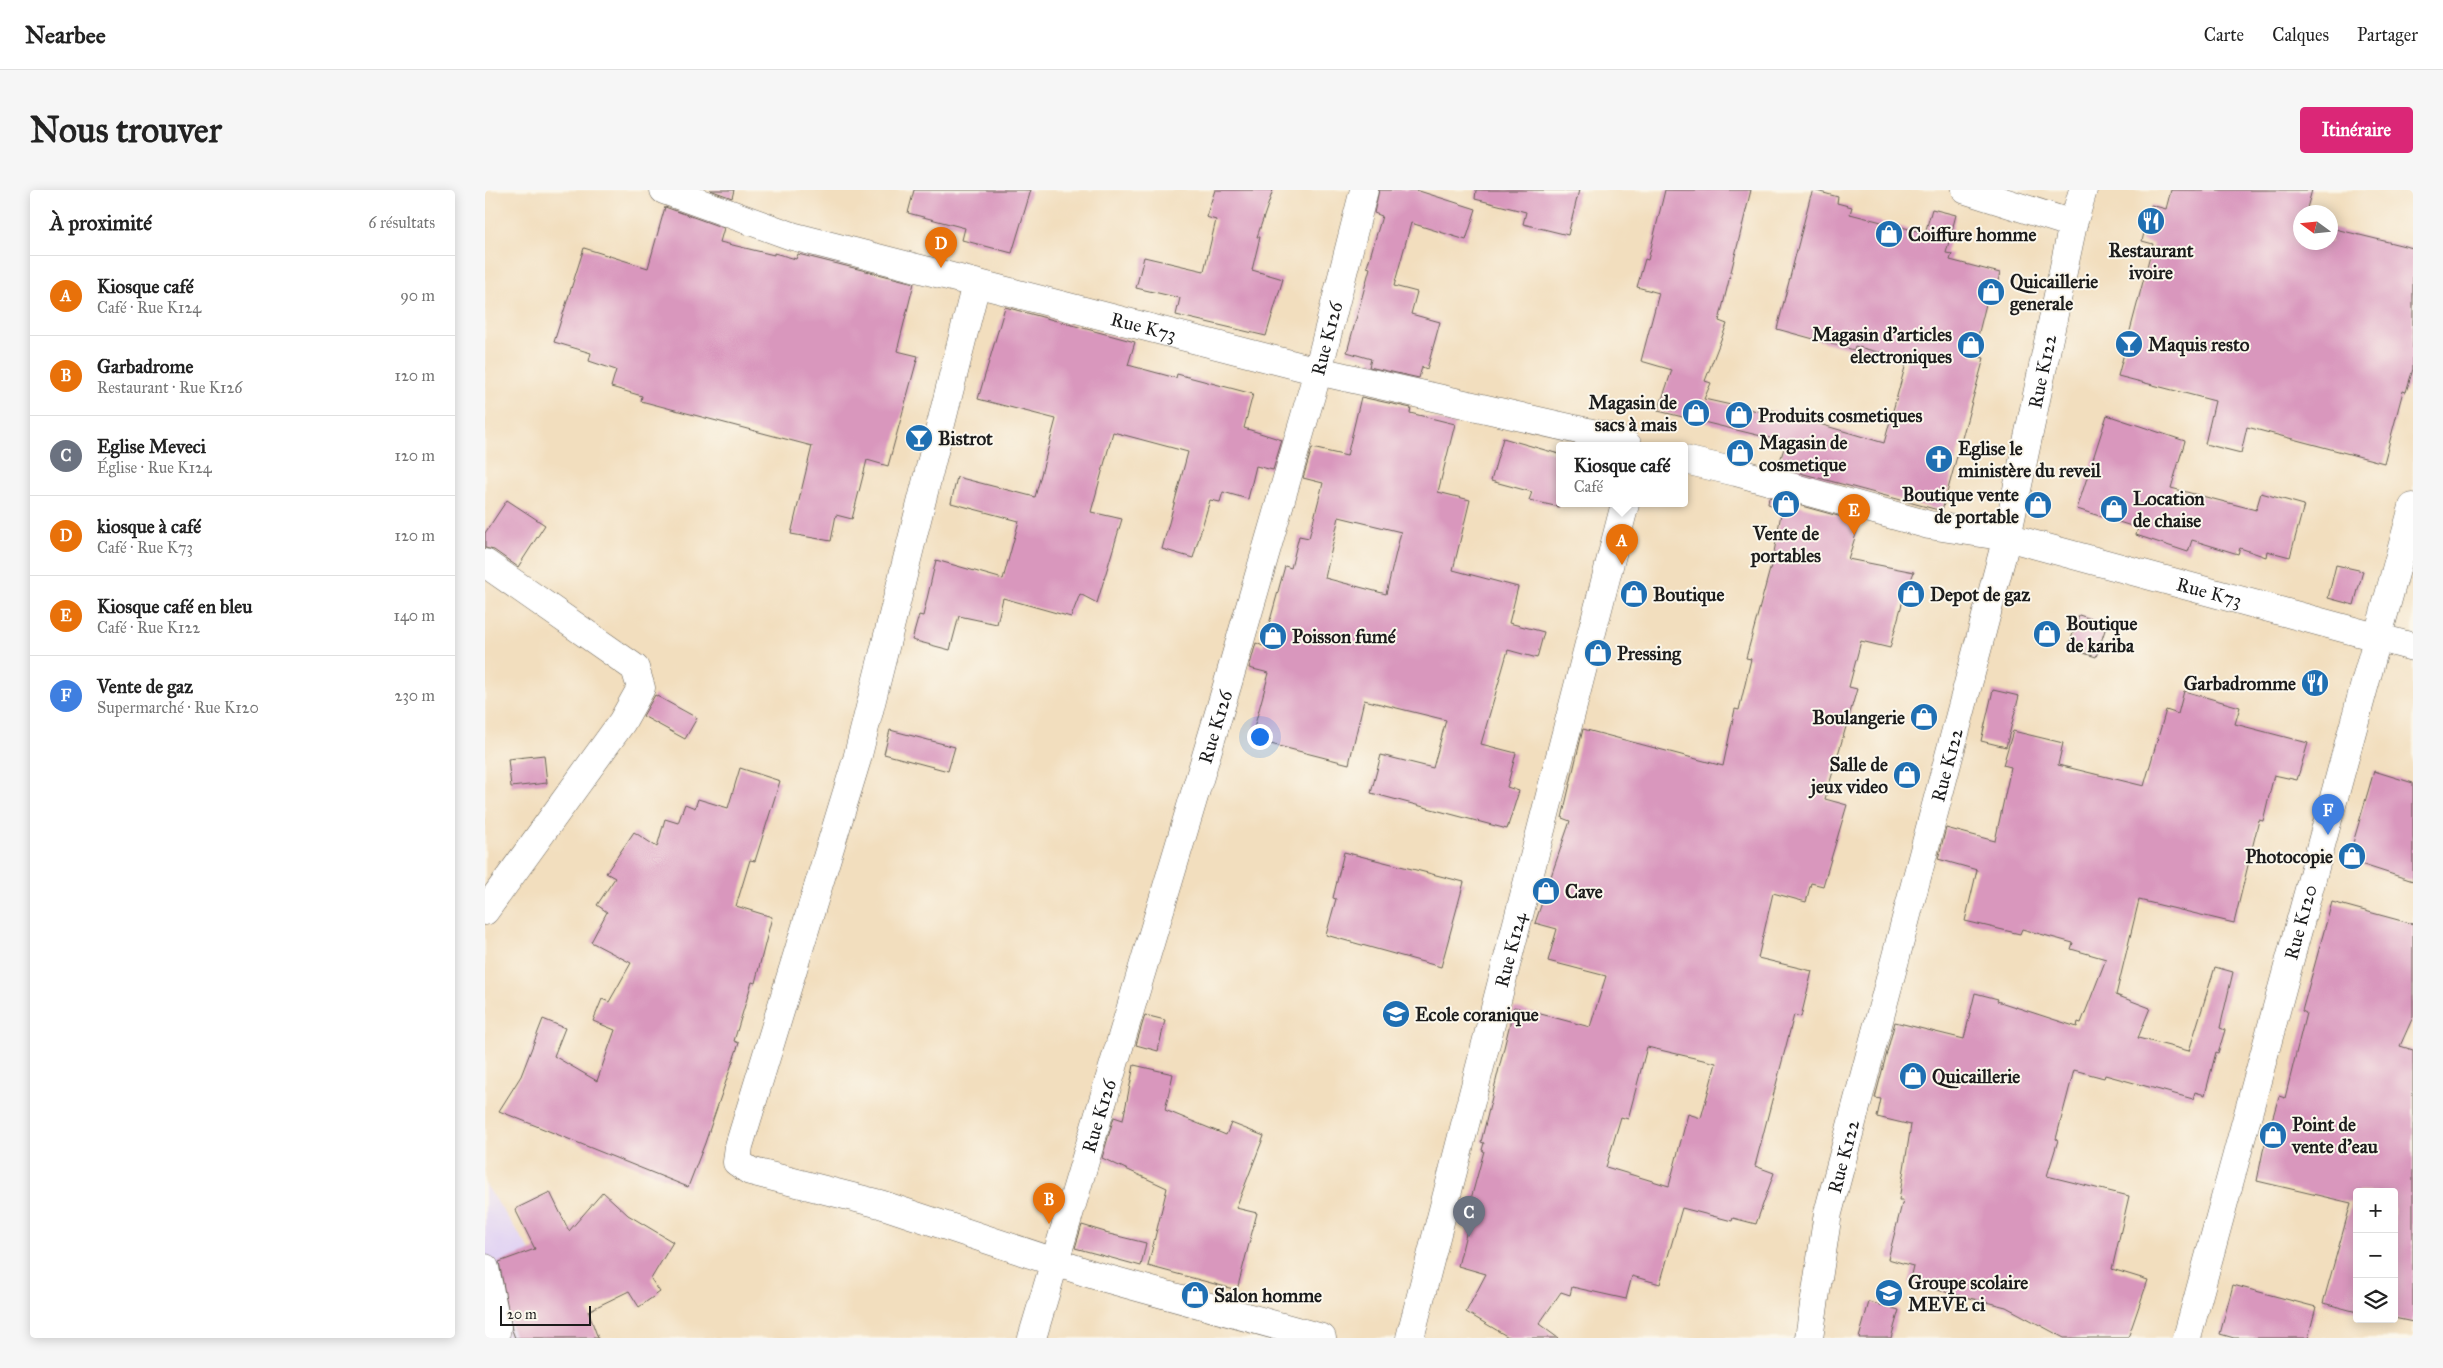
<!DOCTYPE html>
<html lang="fr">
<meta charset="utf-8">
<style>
:root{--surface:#fff;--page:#f6f6f6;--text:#222;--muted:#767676;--line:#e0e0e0;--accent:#db2777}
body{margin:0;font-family:"IM FELL Great Primer",serif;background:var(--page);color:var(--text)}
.controls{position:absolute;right:15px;bottom:15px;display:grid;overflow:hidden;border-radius:5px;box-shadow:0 2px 12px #0003}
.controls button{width:45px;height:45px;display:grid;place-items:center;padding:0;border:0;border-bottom:1px solid var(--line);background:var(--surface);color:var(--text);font:25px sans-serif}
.compass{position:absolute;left:1808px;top:15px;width:45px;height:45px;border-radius:50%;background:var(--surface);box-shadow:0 2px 12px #0003;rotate:285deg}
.scale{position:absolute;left:15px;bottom:12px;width:91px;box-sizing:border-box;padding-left:5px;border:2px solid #1c1c1c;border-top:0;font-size:14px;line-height:18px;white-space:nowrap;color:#1c1c1c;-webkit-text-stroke:4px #fbf7ec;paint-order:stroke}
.you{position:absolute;left:774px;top:546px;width:18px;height:18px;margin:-12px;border:4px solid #fff;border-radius:50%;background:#1a73e8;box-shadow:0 0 0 8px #1a73e833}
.badge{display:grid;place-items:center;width:32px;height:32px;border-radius:50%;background:var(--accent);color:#fff;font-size:16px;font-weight:700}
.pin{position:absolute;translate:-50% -41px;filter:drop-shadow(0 1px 2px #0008)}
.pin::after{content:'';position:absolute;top:26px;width:18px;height:15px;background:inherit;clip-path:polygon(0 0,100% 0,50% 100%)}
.popup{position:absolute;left:1071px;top:252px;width:132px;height:65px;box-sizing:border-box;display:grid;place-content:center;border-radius:5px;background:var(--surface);filter:drop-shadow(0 1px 4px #0005);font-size:16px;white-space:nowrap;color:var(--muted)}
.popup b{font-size:19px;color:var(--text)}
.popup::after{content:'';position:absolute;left:50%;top:100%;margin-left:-10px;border:10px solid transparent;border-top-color:var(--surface)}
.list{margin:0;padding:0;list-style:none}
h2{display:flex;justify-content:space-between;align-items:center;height:65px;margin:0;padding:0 20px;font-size:21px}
h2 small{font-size:16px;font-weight:400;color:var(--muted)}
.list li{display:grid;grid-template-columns:32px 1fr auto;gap:15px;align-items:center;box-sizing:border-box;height:80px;padding:0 20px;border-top:1px solid var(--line)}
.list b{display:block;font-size:19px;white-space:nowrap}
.list p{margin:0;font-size:16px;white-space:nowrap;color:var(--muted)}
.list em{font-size:16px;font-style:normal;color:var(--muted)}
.icon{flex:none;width:28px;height:28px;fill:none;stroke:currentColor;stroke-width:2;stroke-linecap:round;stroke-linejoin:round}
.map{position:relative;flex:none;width:1928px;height:1148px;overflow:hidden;border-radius:5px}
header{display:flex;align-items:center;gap:30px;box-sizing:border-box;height:70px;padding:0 25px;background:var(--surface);border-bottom:1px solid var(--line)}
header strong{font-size:24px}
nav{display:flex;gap:28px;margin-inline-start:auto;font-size:18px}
.intro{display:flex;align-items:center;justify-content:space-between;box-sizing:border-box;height:120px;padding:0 30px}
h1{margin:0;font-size:35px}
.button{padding:12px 22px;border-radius:5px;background:var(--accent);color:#fff;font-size:18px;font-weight:700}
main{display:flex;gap:30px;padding:0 30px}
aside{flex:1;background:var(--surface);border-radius:5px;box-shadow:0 2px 12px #0003}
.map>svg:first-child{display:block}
.built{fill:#e2d4f3}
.building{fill:#d997bd;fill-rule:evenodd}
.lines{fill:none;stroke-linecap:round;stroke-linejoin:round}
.minor-casing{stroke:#676055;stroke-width:29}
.minor{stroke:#fff;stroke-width:28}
.labels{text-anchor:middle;stroke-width:4;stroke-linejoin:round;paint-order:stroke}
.poi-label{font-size:19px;font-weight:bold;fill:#1c1c1c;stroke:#fbf7ec;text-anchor:start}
.street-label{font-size:19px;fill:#1c1c1c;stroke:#fbf7ec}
</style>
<header>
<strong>Nearbee</strong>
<nav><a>Carte</a><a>Calques</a><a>Partager</a></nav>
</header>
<div class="intro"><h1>Nous trouver</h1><a class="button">Itinéraire</a></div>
<main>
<aside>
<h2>À proximité<small>6 résultats</small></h2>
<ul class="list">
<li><span class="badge" style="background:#e8710a">A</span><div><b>Kiosque café</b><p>Café · Rue K124</p></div><em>90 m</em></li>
<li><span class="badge" style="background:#e8710a">B</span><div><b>Garbadrome</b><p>Restaurant · Rue K126</p></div><em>120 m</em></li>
<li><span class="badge" style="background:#6b7280">C</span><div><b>Eglise Meveci</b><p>Église · Rue K124</p></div><em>120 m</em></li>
<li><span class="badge" style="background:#e8710a">D</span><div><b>kiosque à café</b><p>Café · Rue K73</p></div><em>120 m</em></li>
<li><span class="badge" style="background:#e8710a">E</span><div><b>Kiosque café en bleu</b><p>Café · Rue K122</p></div><em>140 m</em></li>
<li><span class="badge" style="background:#3f7fe0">F</span><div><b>Vente de gaz</b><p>Supermarché · Rue K120</p></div><em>230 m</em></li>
</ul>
</aside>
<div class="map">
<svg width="1928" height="1148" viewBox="0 0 1928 1148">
<rect width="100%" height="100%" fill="#fbf7ec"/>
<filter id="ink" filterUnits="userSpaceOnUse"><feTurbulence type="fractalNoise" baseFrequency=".02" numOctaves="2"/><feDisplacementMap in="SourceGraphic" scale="10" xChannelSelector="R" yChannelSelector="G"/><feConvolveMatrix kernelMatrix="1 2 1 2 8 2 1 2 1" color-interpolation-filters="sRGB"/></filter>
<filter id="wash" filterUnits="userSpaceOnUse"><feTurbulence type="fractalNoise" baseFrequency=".0096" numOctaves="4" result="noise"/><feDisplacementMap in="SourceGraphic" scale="20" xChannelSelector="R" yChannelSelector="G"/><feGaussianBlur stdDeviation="1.12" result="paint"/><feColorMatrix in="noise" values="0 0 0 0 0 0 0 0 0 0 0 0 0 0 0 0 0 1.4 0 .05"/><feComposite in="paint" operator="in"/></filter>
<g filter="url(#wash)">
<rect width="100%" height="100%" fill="#f2debe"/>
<path class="built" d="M0,994L91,1128L97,1148H0Z"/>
<g id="blocks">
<g class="building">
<path d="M225,0H249L247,8Z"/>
<path d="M429,0H546L527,63L477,50L480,38L423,23Z"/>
<path d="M730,0H788L772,47H775L767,80L798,89L781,146L691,125L695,108L651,98L659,67L719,81L731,30L721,27Z"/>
<path d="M894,0H931L991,19L981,50L926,33L909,96L932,102L926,124L955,132L942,179L937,177L934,188L884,177L886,169L862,162L885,78L882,77L897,26L889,23Z"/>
<path d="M991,0H1094L1083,45L1038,34L1041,22L990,9Z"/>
<path d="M1180,0H1266L1234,131L1242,134L1220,191L1226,193L1219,209L1286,224L1287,220L1399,253L1422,170L1370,156L1369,160L1292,139L1325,8L1328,0L1353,7L1352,13L1367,17L1365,24L1440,43L1447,19L1471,25L1461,63L1467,64L1465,70L1515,83L1509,107L1503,106L1488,166L1499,168L1457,321L1293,277L1301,252L1173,221L1187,180L1156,171L1174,103L1152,97L1160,69L1163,70Z"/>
<path d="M1686,0H1827L1821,22H1816V52H1846V38L1928,58V179L1921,202L1918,201L1899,273L1762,237L1756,263L1720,254L1730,211L1633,186L1668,54L1657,51L1666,15L1681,19Z"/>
<path d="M180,17L239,38L235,52L289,65V63L311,69L313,64L429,93L412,161L433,166L403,276L382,270L367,329L351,325L346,351L306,344L327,256L156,211L157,206L126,197L131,180L104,171L106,163L69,152L99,58L163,78Z"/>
<path d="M520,117L650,152L643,175L691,188L692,184L768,204L759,238L797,250L788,280L771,276L763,309L738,302L735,312L725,310L708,368L677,359L703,262L628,242L606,322L637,329L612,413L595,404L586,427L518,408L512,434L474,426L465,460L427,450L434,425L438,426L451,370L518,389L534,331L466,313L472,287L550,307L571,229L493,209Z"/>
<path d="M876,207L926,218L925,223L970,234L953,302L985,310L968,380L1033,397L1024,433L1059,442L1052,468L1023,460L996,554L1031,563L1022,597L1034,601L1022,639L886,603L896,565L948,578L961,530L879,510L864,574L766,549L784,483L764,478L771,453L778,456L800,376L806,378L814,346L824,348L838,293L818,288L827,258L862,266ZM854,327L916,342L901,404L840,388Z"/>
<path d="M1622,225L1700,251L1686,298L1771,320L1776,303L1819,315L1805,367L1782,361L1781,367L1755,358L1753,364L1707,350L1703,362L1651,345L1653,338L1592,319Z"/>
<path d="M1018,248L1074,264V317L1044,310L1047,302L1006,291Z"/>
<path d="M1284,307L1375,332L1363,369L1429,382L1418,410L1405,458L1376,451L1364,497L1372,499L1340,609L1362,615L1338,696L1326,693L1321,712L1288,703L1273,768L1327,781L1316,827L1309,825L1270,976L1289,983L1271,1034L1248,1028L1247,1031L1197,1018L1175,1094L1147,1086L1141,1109L1087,1097L1085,1105L1076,1102L1054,1134L1073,1148H1025L981,1122L1001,1084L973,1076L984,1032L980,1031L999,961L997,960L999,953L996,952L1029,817L1105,837L1121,786L1063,771L1072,739L1050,733L1085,631L1077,628L1098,539L1238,576L1250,519L1254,520L1266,469L1261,468L1288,368L1297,318L1283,314ZM1162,857L1231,873L1216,928L1203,924L1184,996L1121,977L1136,927L1143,929Z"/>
<path d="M22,310L60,335L33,377L9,360L0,358V343Z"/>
<path d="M1851,375L1878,381L1869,415L1843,408Z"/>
<path d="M1594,425L1622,434L1611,467L1583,458Z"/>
<path d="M1508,500L1534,506L1521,557L1496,551Z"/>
<path d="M1699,501L1755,517L1750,534L1823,553L1812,590L1789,585L1778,631L1774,630L1749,733L1654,710L1631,805L1665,818L1653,848L1704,861L1730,777L1748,782L1735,838L1740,840L1733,863L1731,862L1720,905L1710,902L1708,909L1620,885L1619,888L1589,880L1571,949L1573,950L1562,986L1644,1006L1627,1079L1663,1090L1643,1148H1579L1521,1117L1424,1093L1428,1076L1403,1069L1418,1010H1414L1426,935L1392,927L1396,909L1390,908L1410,832L1479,849L1490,803L1513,809L1512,811L1592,837L1593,832L1596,833L1621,769L1586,759L1588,753L1537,739L1535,744L1480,731L1492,680L1453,669L1461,638L1510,651L1526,577L1518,575L1528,541L1578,553L1573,575L1659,596L1681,520L1693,524Z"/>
<path d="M170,505L212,528L200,549L158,526Z"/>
<path d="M405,540L470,557L463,581L399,564Z"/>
<path d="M59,565L62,593L26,597L23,569Z"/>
<path d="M255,578L295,591L270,671L265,670L251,716L287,727L270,793L267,792L249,851L254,853L220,953L203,997L14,921L36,886L58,829L80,838L69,866L112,891L130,840L108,831L117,809L124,812L146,773L106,752L122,722L112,715L130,688L121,683L149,642L172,657L180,629L193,633L200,614L210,618L213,609L243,618Z"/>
<path d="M1889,581L1928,593V691L1863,670Z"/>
<path d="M859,662L979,692L956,777L841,745L851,709L848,708Z"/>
<path d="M1847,712L1928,734V827L1915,856L1928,860V1132L1909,1128V1002H1872V1122L1838,1113L1866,1013L1772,991L1778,961L1794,906L1800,908L1821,823L1817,821Z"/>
<path d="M660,825L680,830L673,861L651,855Z"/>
<path d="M649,875L688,884L680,920L741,945L746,933L779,946L751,1018L772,1023L752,1100L663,1076L682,998L617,968L629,927L638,930Z"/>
<path d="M65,1002L84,1041L118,1002L143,1025L188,1052L166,1089L175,1102L154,1117L144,1101L103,1121L113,1148H30L27,1140L14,1072L50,1059L30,1019Z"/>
<path d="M597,1035L620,1042V1043L661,1053L656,1076L590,1058Z"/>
<path d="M1748,1095L1831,1117L1823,1148H1749L1735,1144Z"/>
<path d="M1384,1112L1414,1120L1406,1148H1374Z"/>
</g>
</g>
</g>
<g filter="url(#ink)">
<use href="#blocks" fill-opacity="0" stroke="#676055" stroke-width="1"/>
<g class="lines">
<defs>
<g id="minor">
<path id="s1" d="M179,0L307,46L833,181L1129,248L1143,256"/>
<path d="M1481,0L1588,34"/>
<path d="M491,94L372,569L254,956L252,972L265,981L395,1014L609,1085L837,1148"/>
<path id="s2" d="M1200,270L1251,282L1444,335L1522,347L1928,457"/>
<path d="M0,373L150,478L156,498L137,532L0,721"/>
<path d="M0,1078L12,1137L10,1148"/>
<path id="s3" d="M547,1148L742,496L833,181L879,0"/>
<path id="s4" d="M925,1148L1140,314"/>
<path id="s5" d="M1324,1148L1343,1023L1522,347L1588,34L1598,0"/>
<path id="s6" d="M1702,1148L1928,317"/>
</g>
</defs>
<use href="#minor" class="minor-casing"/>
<use href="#minor" class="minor"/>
</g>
</g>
<defs>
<symbol id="restaurant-disc" viewBox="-11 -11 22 22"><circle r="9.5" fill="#1f6fb2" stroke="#fbf7ec"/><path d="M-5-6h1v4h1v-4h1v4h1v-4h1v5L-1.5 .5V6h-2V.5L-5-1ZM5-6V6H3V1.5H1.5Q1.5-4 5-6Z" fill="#fff"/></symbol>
<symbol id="shop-disc" viewBox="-11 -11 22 22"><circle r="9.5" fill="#1f6fb2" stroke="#fbf7ec"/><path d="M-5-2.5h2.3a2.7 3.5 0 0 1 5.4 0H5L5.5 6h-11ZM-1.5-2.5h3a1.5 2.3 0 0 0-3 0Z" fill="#fff"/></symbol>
<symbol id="bar-disc" viewBox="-11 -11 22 22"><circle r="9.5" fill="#1f6fb2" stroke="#fbf7ec"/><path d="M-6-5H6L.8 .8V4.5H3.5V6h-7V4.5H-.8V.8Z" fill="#fff"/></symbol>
<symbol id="church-disc" viewBox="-11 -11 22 22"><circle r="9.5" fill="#1f6fb2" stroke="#fbf7ec"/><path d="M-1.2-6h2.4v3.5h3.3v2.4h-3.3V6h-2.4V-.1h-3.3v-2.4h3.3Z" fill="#fff"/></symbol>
<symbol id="school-disc" viewBox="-11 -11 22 22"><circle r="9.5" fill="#1f6fb2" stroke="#fbf7ec"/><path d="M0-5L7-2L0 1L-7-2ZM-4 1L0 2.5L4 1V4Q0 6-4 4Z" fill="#fff"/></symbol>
</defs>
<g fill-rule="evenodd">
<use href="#restaurant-disc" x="1650" y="15" width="32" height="32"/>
<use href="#shop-disc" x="1388" y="28" width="32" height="32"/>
<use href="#shop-disc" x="1490" y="86" width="32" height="32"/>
<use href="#bar-disc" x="1628" y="138" width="32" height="32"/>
<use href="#shop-disc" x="1470" y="139" width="32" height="32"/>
<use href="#shop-disc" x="1195" y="207" width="32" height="32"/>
<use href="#shop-disc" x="1238" y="209" width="32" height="32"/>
<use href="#bar-disc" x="418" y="232" width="32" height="32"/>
<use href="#shop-disc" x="1239" y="247" width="32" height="32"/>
<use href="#church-disc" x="1438" y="253" width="32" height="32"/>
<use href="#shop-disc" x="1285" y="298" width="32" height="32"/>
<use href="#shop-disc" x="1537" y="299" width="32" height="32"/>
<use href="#shop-disc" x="1613" y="303" width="32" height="32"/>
<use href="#shop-disc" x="1133" y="388" width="32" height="32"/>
<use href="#shop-disc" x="1410" y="388" width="32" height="32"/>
<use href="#shop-disc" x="1546" y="428" width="32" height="32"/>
<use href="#shop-disc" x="772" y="430" width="32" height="32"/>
<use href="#shop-disc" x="1097" y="447" width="32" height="32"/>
<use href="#restaurant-disc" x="1814" y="477" width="32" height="32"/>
<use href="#shop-disc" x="1423" y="511" width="32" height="32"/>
<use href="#shop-disc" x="1406" y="569" width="32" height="32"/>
<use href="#shop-disc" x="1851" y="650" width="32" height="32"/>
<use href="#shop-disc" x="1045" y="685" width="32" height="32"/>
<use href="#school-disc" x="895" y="808" width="32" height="32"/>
<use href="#shop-disc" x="1412" y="870" width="32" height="32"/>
<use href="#shop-disc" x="1772" y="929" width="32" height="32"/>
<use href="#school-disc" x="1388" y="1087" width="32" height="32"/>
<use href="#shop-disc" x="694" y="1089" width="32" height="32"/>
</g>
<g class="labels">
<g class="poi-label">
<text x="1423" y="51">Coiffure homme</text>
<text x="1666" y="67" text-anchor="middle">Restaurant<tspan x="1666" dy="22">ivoire</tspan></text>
<text x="1525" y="98">Quicaillerie<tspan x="1525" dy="22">generale</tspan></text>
<text x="1467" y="151" text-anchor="end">Magasin d'articles<tspan x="1467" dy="22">electroniques</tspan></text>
<text x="1663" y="161">Maquis resto</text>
<text x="1192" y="219" text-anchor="end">Magasin de<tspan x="1192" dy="22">sacs à mais</tspan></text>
<text x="1273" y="232">Produits cosmetiques</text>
<text x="453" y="255">Bistrot</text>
<text x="1274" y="259">Magasin de<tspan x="1274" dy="22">cosmetique</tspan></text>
<text x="1473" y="265">Eglise le<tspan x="1473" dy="22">ministère du reveil</tspan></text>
<text x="1534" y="311" text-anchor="end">Boutique vente<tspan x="1534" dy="22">de portable</tspan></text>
<text x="1648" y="315">Location<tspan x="1648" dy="22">de chaise</tspan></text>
<text x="1301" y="350" text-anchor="middle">Vente de<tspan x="1301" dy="22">portables</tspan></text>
<text x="1168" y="411">Boutique</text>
<text x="1445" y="411">Depot de gaz</text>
<text x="1581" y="440">Boutique<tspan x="1581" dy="22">de kariba</tspan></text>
<text x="807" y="453">Poisson fumé</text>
<text x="1132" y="470">Pressing</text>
<text x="1811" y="500" text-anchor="end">Garbadromme</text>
<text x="1420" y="534" text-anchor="end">Boulangerie</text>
<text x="1403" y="581" text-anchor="end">Salle de<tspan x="1403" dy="22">jeux video</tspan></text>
<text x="1848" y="673" text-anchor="end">Photocopie</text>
<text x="1080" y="708">Cave</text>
<text x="930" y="831">Ecole coranique</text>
<text x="1447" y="893">Quicaillerie</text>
<text x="1807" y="941">Point de<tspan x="1807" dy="22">vente d'eau</tspan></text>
<text x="1423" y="1099">Groupe scolaire<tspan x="1423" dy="22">MEVE ci</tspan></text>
<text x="729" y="1112">Salon homme</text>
</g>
<g class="street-label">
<text dy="7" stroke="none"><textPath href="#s1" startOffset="499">Rue K73</textPath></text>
<text dy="7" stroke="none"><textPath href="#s3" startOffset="1042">Rue K126</textPath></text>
<text dy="7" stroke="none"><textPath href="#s5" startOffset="995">Rue K122</textPath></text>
<text dy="7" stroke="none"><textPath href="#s2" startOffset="541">Rue K73</textPath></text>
<text dy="7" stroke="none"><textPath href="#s3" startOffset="638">Rue K126</textPath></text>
<text dy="7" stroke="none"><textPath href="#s5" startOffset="590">Rue K122</textPath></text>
<text dy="7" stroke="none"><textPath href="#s6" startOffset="431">Rue K120</textPath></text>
<text dy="7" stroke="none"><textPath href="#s4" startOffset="401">Rue K124</textPath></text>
<text dy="7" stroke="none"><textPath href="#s3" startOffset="232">Rue K126</textPath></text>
<text dy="7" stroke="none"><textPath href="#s5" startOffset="185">Rue K122</textPath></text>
</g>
</g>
</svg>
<div class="controls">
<button>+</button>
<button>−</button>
<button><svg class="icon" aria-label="layers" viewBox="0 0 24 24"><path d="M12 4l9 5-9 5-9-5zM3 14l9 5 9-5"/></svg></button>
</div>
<svg class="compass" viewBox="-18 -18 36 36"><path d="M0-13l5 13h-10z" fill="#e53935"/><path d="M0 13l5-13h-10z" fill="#767676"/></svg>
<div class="scale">20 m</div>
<div class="you"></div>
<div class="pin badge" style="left:1137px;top:375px;background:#e8710a">A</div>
<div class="popup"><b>Kiosque café</b>Café</div>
<div class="pin badge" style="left:564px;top:1034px;background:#e8710a">B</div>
<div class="pin badge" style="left:984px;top:1047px;background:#6b7280">C</div>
<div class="pin badge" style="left:456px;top:78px;background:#e8710a">D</div>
<div class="pin badge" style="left:1369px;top:345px;background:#e8710a">E</div>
<div class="pin badge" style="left:1843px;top:645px;background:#3f7fe0">F</div>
</div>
</main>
